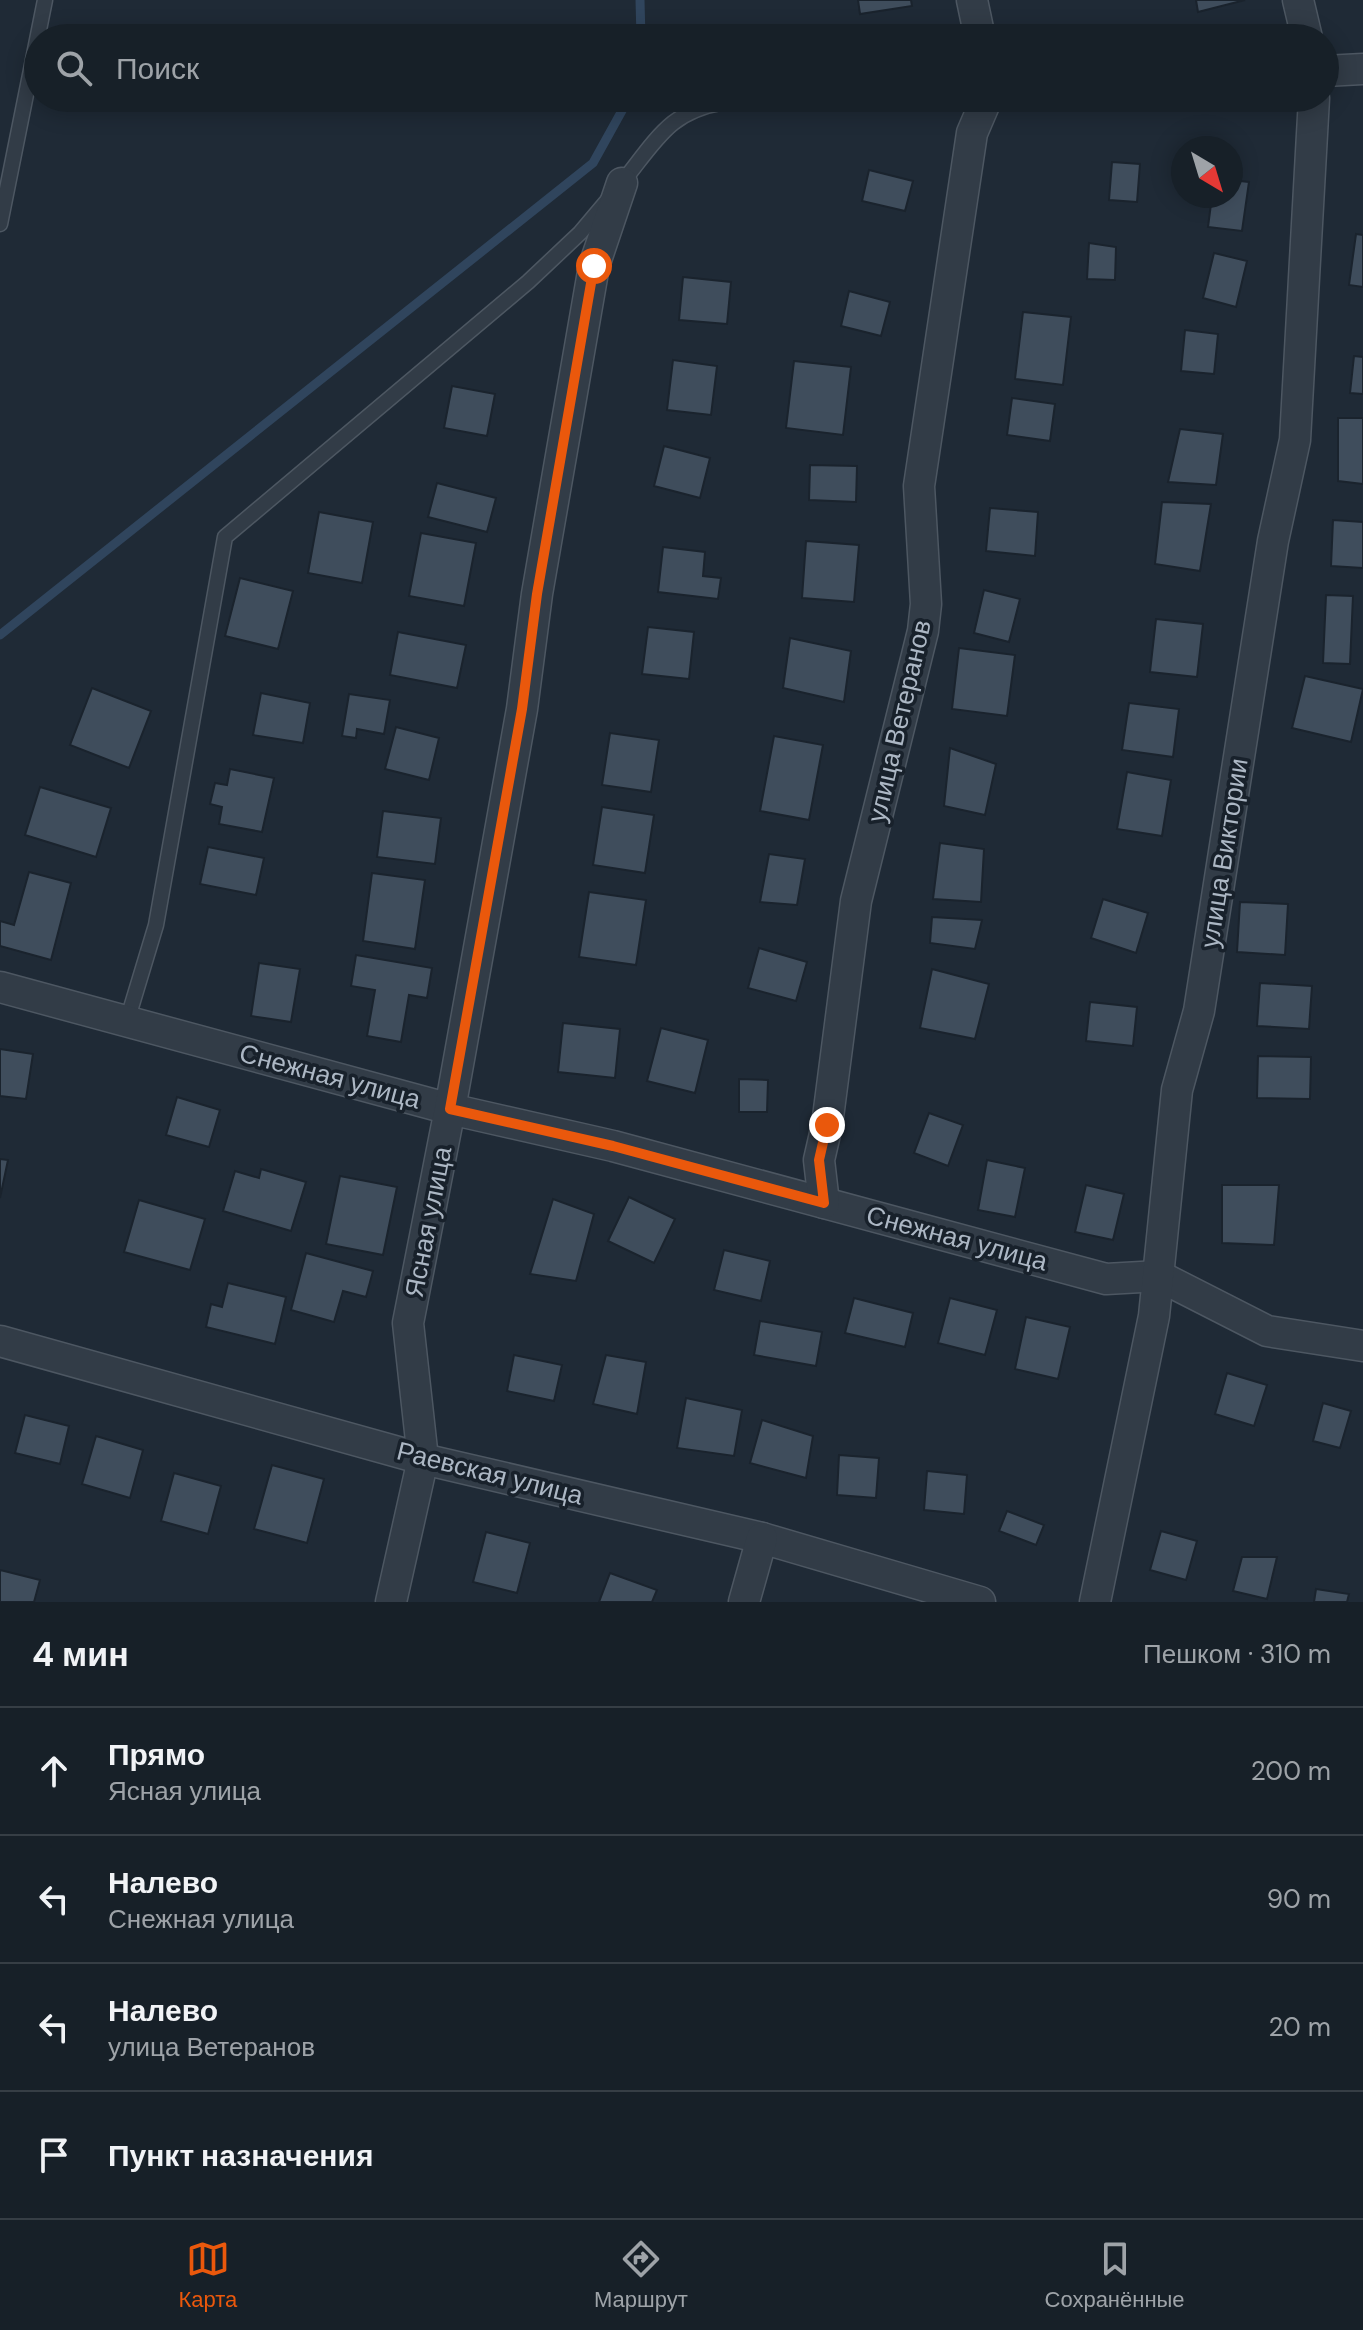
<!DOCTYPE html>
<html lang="ru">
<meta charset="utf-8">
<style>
:root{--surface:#172028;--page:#202830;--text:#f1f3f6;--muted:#9ea3a8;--line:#363e45;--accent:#ea580c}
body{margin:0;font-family:"DM Sans",sans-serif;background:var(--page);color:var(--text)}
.compass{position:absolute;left:1171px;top:136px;width:72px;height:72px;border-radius:50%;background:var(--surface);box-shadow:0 4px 20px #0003;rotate:142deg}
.stop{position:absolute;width:24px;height:24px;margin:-18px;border:6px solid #ea580c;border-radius:50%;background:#fff}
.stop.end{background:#ea580c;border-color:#fff;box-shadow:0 2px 8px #0008}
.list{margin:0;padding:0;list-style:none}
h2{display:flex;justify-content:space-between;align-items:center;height:104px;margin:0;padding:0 32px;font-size:34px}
h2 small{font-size:26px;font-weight:400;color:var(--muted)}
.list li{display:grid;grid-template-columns:52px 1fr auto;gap:24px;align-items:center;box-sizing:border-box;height:128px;padding:0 32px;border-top:2px solid var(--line)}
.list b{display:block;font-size:30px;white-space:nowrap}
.list p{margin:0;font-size:26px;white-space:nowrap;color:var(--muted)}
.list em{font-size:26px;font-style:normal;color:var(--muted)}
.icon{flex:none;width:44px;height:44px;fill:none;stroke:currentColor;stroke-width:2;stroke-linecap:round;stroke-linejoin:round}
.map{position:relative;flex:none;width:1363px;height:1602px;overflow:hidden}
.search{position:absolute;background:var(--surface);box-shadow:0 4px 20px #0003;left:24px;right:24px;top:24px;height:88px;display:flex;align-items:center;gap:20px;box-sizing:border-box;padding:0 28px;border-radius:44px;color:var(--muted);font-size:30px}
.sheet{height:616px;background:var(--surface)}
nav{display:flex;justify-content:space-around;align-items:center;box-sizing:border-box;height:112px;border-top:2px solid var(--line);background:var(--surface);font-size:22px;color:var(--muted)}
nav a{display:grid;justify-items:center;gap:4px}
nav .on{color:var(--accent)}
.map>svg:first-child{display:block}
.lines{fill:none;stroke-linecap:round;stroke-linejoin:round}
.stream{stroke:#30455d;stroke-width:9}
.building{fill:#3f4d5c;stroke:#1a232d;stroke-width:2}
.lane-casing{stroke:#4d5762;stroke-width:17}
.street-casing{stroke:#4d5762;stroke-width:33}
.lane{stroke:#323c47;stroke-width:14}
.street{stroke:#323c47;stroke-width:30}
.route{stroke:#ea580c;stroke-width:10}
.labels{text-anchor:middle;stroke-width:7;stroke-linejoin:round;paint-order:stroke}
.street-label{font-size:26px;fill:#acb7c4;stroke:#18212b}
</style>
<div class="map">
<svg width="1363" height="1602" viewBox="0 0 1363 1602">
<rect width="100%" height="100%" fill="#1f2a36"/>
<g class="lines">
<g class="stream">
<path d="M640,0L641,38"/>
<path d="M0,635L593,163L629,98"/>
</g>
</g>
<g class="building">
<path d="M858,0H911L912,6L860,14Z"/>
<path d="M1196,0H1245L1198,12Z"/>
<path d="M1112,162L1140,164L1137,202L1109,200Z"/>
<path d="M869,170L913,181L905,211L862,201Z"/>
<path d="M1231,180L1249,182L1242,231L1208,227L1212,196H1231Z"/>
<path d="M1356,234L1363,235V287L1349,285Z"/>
<path d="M1089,243L1116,247L1115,280L1087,279Z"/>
<path d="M1214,253L1247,261L1236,307L1203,298Z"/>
<path d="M683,277L731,282L727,324L679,320Z"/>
<path d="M849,291L890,302L881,336L841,326Z"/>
<path d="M1023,312L1071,317L1063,385L1015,379Z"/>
<path d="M1185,330L1218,334L1214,374L1181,371Z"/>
<path d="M1354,356L1363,357V394L1350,393Z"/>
<path d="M673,360L717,366L711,415L667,410Z"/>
<path d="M794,361L851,367L843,435L786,428Z"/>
<path d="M452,386L495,394L487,436L444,428Z"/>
<path d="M1012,398L1055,404L1050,441L1007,435Z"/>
<path d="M1338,418H1363V484L1338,481Z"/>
<path d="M1180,429L1223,434L1216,485L1168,482Z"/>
<path d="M664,446L710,458L700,498L654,486Z"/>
<path d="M810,465L857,466L856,502L809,500Z"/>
<path d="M437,483L496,498L487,532L428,517Z"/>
<path d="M1162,502L1211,504L1200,571L1155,564Z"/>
<path d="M990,508L1038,512L1035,556L986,551Z"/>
<path d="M319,512L373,522L362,583L308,573Z"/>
<path d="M1333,520L1363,522V568L1331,566Z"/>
<path d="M421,533L476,543L464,606L409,596Z"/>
<path d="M806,541L859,545L854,602L802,598Z"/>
<path d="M663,547L705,552L703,576L721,578L718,599L658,592Z"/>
<path d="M240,578L293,591L278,649L225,636Z"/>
<path d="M984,590L1020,599L1009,642L974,633Z"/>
<path d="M1326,595L1353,596L1350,664L1323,663Z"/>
<path d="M1156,619L1203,624L1197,677L1150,672Z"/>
<path d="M648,627L694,632L689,679L642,674Z"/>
<path d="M398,632L466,645L457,688L390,675Z"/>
<path d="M790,638L851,651L844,702L783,688Z"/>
<path d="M959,648L1015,655L1007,716L952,709Z"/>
<path d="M1305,676L1363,689L1351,742L1292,728Z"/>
<path d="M92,688L151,711L129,768L70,745Z"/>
<path d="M261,693L310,703L303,743L253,735Z"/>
<path d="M349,694L390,700L384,734L357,729L356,738L342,736Z"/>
<path d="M1129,703L1179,709L1173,757L1122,750Z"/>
<path d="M396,727L439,738L429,780L385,769Z"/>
<path d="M610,733L659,740L651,792L602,785Z"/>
<path d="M774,736L823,745L809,820L760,811Z"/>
<path d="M950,748L996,764L985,815L944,806Z"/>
<path d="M230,769L274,778L262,832L219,824L222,807L210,804L215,783L227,785Z"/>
<path d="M1127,772L1171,780L1162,836L1117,829Z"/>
<path d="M40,787L111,808L96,857L25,835Z"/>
<path d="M602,807L654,815L645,873L593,865Z"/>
<path d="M383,811L441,818L435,864L377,857Z"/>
<path d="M940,843L984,849L981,902L933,899Z"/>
<path d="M208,847L264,858L256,895L200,884Z"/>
<path d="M769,854L805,859L797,905L760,902Z"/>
<path d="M29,872L71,883L51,960L0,946V921L14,925Z"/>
<path d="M372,873L425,880L415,949L363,941Z"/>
<path d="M589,892L646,900L636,965L579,957Z"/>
<path d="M1103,899L1148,913L1136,953L1091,938Z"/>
<path d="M1240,902L1288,904L1285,955L1237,952Z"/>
<path d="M932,917L982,920L975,949L930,943Z"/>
<path d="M759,948L807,962L796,1001L748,988Z"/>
<path d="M356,955L432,968L427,998L409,995L401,1042L367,1036L375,990L351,986Z"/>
<path d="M259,963L300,969L291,1022L251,1016Z"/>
<path d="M932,969L989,984L975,1039L920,1028Z"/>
<path d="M1260,983L1312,986L1309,1029L1257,1026Z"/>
<path d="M1090,1002L1137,1007L1133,1046L1086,1041Z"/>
<path d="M563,1023L620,1029L615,1078L558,1072Z"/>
<path d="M661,1028L708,1040L695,1093L647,1081Z"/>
<path d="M0,1049L33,1054L26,1099L0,1096Z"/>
<path d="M1258,1056L1311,1057L1310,1099L1257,1098Z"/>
<path d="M739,1079L768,1080L767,1112H739Z"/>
<path d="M177,1097L220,1110L209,1147L166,1135Z"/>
<path d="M929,1113L963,1125L948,1166L914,1153Z"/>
<path d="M0,1159L8,1160L0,1198Z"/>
<path d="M987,1160L1025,1168L1015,1217L978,1210Z"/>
<path d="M261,1169L306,1182L291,1231L223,1211L235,1171L259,1178Z"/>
<path d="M340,1176L397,1187L383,1255L326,1244Z"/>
<path d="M1086,1185L1124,1194L1113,1240L1075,1232Z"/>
<path d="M1222,1185H1279L1274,1245L1222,1243Z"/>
<path d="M629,1197L675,1219L654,1263L608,1241Z"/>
<path d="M553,1199L594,1214L576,1281L530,1274Z"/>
<path d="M139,1200L205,1219L190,1270L124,1252Z"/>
<path d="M724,1250L770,1261L761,1301L714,1290Z"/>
<path d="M306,1253L373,1271L366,1297L343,1291L334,1322L291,1310Z"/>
<path d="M228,1283L286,1297L275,1344L206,1327L211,1304L222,1307Z"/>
<path d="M854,1298L913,1313L905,1347L845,1333Z"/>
<path d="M950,1298L997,1310L985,1355L938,1343Z"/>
<path d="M1026,1317L1070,1327L1058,1379L1015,1369Z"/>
<path d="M760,1321L822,1332L816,1366L754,1355Z"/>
<path d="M514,1355L562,1365L554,1401L507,1391Z"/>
<path d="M606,1355L646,1362L637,1414L593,1404Z"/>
<path d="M1227,1373L1267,1385L1254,1426L1215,1414Z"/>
<path d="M686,1398L742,1410L734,1456L677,1448Z"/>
<path d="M1323,1403L1351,1411L1340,1448L1313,1441Z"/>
<path d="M25,1415L69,1426L60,1464L15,1453Z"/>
<path d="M762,1420L813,1436L806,1478L750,1463Z"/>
<path d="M96,1436L143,1450L130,1498L82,1484Z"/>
<path d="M839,1455L879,1458L876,1498L837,1495Z"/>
<path d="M272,1465L324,1479L307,1543L254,1529Z"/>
<path d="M927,1471L967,1475L964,1514L924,1510Z"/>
<path d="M174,1473L221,1486L208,1534L161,1521Z"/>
<path d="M1007,1511L1044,1525L1036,1545L999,1531Z"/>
<path d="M1161,1531L1197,1541L1186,1580L1150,1570Z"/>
<path d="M486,1532L530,1543L517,1593L473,1582Z"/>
<path d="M1242,1557H1277L1267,1599L1233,1591Z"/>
<path d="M0,1570L40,1580L34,1602H0Z"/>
<path d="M610,1573L657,1590L652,1602H599Z"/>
<path d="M1316,1589L1349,1594L1347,1602H1314Z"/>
</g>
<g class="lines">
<defs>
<g id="lane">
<path d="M620,185C637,165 653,139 673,123C710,94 763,100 806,98"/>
<path d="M0,224L45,0"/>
<path d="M127,1021L156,925L225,537L528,282L580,233L607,201"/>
</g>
<g id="street">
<path d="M972,0L980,38"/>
<path d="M1298,0L1307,38"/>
<path d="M1325,71L1363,69"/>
<path d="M0,987L450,1109L613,1146L1106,1279L1159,1276L1267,1331L1363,1346"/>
<path d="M824,1203L819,1160L827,1125L856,901L923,631L926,604L919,486L972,133L987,98"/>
<path d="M0,1341L423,1459L762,1538L980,1602"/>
<path d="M391,1602L423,1459L408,1323L450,1109L522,709L537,594L594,266L622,183"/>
<path d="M744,1602L762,1538"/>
<path d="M1095,1602L1154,1316L1177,1090L1199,1011L1273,541L1295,440L1314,98"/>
</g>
</defs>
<use href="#lane" class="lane-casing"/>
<use href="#street" class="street-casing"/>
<use href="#lane" class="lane"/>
<use href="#street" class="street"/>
</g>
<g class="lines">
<path class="route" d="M594,266L537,594L522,709L450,1109L613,1146L824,1203L819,1160L827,1125"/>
</g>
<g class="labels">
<g class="street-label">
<text transform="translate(899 721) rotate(-77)" y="9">улица Ветеранов</text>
<text transform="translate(1224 853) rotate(-81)" y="9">улица Виктории</text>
<text transform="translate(330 1076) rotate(15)" y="9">Снежная улица</text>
<text transform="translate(428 1222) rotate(-79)" y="9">Ясная улица</text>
<text transform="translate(957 1238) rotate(15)" y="9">Снежная улица</text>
<text transform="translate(490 1473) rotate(14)" y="9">Раевская улица</text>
</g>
</g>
</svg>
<svg class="compass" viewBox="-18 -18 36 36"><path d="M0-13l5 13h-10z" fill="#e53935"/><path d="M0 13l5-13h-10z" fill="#9ea3a8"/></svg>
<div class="stop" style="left:594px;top:266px"></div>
<div class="stop end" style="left:827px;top:1125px"></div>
<div class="search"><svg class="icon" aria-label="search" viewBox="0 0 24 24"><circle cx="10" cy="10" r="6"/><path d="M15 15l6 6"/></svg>Поиск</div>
</div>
<section class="sheet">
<h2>4 мин<small>Пешком · 310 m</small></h2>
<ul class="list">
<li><svg class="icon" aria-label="ahead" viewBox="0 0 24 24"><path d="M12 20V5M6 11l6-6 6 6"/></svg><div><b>Прямо</b><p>Ясная улица</p></div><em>200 m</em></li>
<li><svg class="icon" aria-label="left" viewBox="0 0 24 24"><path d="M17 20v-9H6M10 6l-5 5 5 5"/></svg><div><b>Налево</b><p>Снежная улица</p></div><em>90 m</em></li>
<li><svg class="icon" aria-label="left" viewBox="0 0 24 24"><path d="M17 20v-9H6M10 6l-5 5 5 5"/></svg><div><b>Налево</b><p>улица Ветеранов</p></div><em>20 m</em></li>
<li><svg class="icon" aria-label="arrive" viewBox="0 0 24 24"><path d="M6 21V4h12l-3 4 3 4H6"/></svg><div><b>Пункт назначения</b></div></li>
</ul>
</section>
<nav>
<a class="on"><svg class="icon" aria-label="map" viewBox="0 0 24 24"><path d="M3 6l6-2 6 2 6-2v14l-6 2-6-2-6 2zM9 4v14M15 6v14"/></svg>Карта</a>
<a><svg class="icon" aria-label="directions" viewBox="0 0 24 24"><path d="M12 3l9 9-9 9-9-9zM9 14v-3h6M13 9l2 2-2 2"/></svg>Маршрут</a>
<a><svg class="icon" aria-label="saved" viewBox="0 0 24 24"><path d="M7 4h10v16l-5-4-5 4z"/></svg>Сохранённые</a>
</nav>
